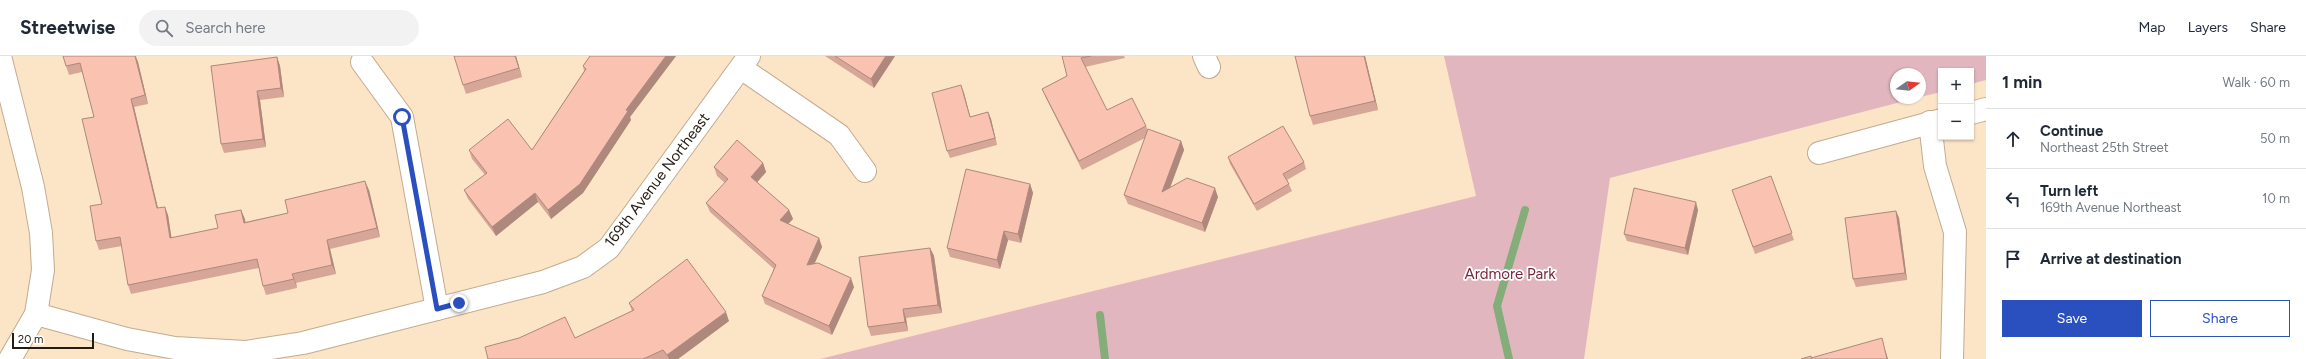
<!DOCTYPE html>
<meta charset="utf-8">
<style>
:root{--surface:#fff;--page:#f2f2f3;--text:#1f2937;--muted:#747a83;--line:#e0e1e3;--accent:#2a50c0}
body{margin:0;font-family:Figtree,sans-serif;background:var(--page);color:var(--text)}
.controls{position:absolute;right:12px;top:12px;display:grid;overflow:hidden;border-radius:0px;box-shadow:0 1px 3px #0004}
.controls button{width:36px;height:36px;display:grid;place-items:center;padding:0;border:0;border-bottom:1px solid var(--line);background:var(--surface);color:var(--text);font:20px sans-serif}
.compass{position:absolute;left:1890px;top:12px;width:36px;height:36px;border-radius:50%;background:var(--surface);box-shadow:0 1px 3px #0004;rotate:76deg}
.scale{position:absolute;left:12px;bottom:10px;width:82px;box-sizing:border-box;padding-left:4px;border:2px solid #241b11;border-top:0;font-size:11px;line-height:14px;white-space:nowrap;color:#241b11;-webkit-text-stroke:3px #fff;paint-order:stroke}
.stop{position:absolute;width:12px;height:12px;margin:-9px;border:3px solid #2a50c0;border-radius:50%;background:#fff}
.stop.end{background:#2a50c0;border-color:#fff;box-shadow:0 1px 4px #0008}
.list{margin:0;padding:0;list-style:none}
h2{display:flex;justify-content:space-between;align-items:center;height:52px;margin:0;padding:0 16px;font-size:17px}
h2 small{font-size:13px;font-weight:400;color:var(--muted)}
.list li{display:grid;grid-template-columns:26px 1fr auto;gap:12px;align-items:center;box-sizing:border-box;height:60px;padding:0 16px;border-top:1px solid var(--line)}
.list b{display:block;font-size:15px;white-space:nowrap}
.list p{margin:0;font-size:13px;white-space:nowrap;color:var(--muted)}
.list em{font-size:13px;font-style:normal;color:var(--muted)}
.actions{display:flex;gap:8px;padding:12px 16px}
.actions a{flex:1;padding:9px 0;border:1px solid var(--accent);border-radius:0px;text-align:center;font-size:14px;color:var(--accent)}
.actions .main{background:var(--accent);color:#fff}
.icon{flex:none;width:22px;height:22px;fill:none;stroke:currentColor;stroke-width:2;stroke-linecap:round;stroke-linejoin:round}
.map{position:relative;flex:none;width:1986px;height:303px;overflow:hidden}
header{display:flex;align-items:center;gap:24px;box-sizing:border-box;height:56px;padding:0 20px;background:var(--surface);border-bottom:1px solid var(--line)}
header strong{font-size:19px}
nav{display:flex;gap:22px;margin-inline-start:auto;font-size:14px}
.search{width:280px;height:36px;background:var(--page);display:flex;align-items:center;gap:10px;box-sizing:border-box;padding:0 14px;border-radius:22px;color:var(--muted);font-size:15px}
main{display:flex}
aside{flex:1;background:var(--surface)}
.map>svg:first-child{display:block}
.green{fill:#e2b6bf}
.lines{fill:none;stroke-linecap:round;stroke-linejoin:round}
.stream{stroke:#85ad7a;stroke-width:8}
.street-casing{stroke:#c2ab8f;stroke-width:24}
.street{stroke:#fff;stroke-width:22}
.wall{fill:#d6a798}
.shaded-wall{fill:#ae887c}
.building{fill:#f9c2b1;stroke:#ae887c}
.route{stroke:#2a50c0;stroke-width:5}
.labels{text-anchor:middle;stroke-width:3.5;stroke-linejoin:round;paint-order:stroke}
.street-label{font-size:15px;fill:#241b11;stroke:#fff}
.park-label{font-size:15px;fill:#77273f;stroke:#fff}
</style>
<header>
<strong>Streetwise</strong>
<div class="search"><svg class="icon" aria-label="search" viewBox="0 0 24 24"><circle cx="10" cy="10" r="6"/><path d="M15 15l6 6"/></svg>Search here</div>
<nav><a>Map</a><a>Layers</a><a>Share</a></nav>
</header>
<main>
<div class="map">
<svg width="1986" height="303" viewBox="0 0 1986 303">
<rect width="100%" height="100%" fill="#fce4c7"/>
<path class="green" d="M1444,0H1986V24L1971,28V15H1941V36L1920,41V18H1896V42H1916L1610,122L1584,303H820L1476,140Z"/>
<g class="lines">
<g class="stream">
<path d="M1100,259L1105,303"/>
<path d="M1509,303L1497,250L1525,154"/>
</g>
<defs>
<g id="street">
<path d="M0,0L33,131L41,177L43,214L36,258"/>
<path d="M1204,0L1209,11"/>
<path d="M362,6L402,61L437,253"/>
<path d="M741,12L839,79L865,115"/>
<path d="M1971,57L1986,53"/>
<path d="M1930,66L1935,110L1955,176L1952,303"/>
<path d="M1819,97L1941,64"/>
<path d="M10,303L36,258L127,283L175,292L245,296L303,287L543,226L583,211L609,192L749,0"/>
</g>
</defs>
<use href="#street" class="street-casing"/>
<use href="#street" class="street"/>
</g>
<g class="wall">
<path d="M63,0H136L138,6L148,48L134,51L158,152L168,159L171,182L218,172L241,154L245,166L288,157L369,134L380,181L330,193L336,218L296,227L297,232L266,239L263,230L259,212L131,238L128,229L122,190L99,194L96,185L102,148L94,61L82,16L69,19L66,10Z"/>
<path d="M516,0L522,21L466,38L463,29Z"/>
<path d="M590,0H676L630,61L631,64L583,137L551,163L538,146L496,180L468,143L464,134L485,119L472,103L469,94H532L584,15L583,10Z"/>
<path d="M825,0H895L874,32Z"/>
<path d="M1062,0H1124L1125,2L1085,11L1107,54L1146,70L1148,74L1181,85L1184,94L1170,132L1218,141L1205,176L1128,148L1124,139L1145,82L1082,114L1046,42L1042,33L1067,20Z"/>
<path d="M1295,0H1365L1378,54L1313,69L1310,60Z"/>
<path d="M277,1L280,10L284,41L260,44L266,91L224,97L221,88Z"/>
<path d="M964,37L970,61L988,56L991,63L997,89L950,102L947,95Z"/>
<path d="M1228,101L1304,106L1306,113L1287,124L1292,135L1257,155L1230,108Z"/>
<path d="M763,107L766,116L757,126L789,154L793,163L788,168L819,182L822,191L815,207L854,231L832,279L765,248L762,240L774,213L710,156L706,147L725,127L717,120L714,111Z"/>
<path d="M1771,120L1794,184L1755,198L1732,134Z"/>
<path d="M1030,128L1033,137L1021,187L1008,184L1000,213L950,201L947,192Z"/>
<path d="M1698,154L1688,199L1627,185L1624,178Z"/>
<path d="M1896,155L1899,162L1907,224L1856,231L1853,223Z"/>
<path d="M930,192L934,200L942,257L906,262L908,275L871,280L868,271Z"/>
<path d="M629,247L729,265L678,303H488L575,282L632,255Z"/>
</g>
<g class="shaded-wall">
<path d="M135,0L138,6L148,48L145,39Z"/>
<path d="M515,0H516L522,21Z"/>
<path d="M666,0H676L630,61L631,64L583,137L551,163L548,154L626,54Z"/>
<path d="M886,0H895L874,32L871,23Z"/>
<path d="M1364,0H1365L1378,54L1375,45Z"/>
<path d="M277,1L280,10L284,41L281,32Z"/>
<path d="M961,29L964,37L972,68L970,61Z"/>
<path d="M257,35L260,44L266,91L263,83Z"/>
<path d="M131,43L134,51L160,161L157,152Z"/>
<path d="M988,56L991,63L997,89L995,82Z"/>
<path d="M1181,85L1184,94L1165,145L1162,136Z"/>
<path d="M763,107L766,116L754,130L751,121Z"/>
<path d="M365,125L369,134L380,181L377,172Z"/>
<path d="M1030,128L1033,137L1021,187L1018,178Z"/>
<path d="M1215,132L1218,141L1205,176L1202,167Z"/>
<path d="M535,137L538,146L496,180L492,171Z"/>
<path d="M1696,146L1698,154L1688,199L1685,192Z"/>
<path d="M165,151L168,159L173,191L170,182Z"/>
<path d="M241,154L245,163L247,176L244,167Z"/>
<path d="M789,154L793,163L783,173L780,164Z"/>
<path d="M1896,155L1899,162L1907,224L1905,217Z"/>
<path d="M1004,175L1008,184L1000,213L997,204Z"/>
<path d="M819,182L822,191L810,217L807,209Z"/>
<path d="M327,184L330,193L336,218L332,209Z"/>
<path d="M930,192L934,200L942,257L938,249Z"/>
<path d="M292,218L296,227L297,232L294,223Z"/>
<path d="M851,222L854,231L832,279L829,270Z"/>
<path d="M903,253L906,262L908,275L905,266Z"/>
<path d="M726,256L729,265L678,303H669L667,299Z"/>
<path d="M1882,282L1884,290L1888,303H1887Z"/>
</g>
<g class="building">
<path d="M63,0H135L145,39L131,43L157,152L165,151L170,182L218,172L215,159L241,154L244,167L288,157L285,144L365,125L377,172L327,184L332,209L292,218L294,223L263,230L257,203L128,229L120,181L96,185L90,150L102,148L82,63L94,61L80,7L66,10Z"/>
<path d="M454,0H515L519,12L463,29Z"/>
<path d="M590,0H666L626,54L628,55L580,128L548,154L535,137L492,171L464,134L487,117L469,94L508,63L532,94L586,13L583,10Z"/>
<path d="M835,0H886L871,23Z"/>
<path d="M1062,0H1091L1081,2L1107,54L1132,42L1146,70L1079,105L1042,33L1067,20Z"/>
<path d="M1295,0H1364L1375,45L1310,60Z"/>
<path d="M277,1L281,32L257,35L263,83L221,88L211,10Z"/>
<path d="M961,29L970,61L988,56L995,82L947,95L932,37Z"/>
<path d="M1283,70L1304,106L1283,118L1289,128L1254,148L1228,101Z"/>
<path d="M1148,73L1181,85L1162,136L1187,122L1215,132L1202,167L1124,139Z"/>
<path d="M737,84L763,107L751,121L789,154L780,164L819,182L807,209L818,207L851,222L829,270L762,240L776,209L706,147L728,123L714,111Z"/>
<path d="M966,113L1030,128L1018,178L1004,175L997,204L947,192Z"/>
<path d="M1771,120L1792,177L1753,191L1732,134Z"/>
<path d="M1634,132L1696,146L1685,192L1624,178Z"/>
<path d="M1896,155L1905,217L1853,223L1845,162Z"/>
<path d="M930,192L938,249L903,253L905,266L868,271L859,201Z"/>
<path d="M687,203L726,256L667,299L663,294L643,303H488L485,291L519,282L565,261L575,282L634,254L629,247Z"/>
<path d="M1882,282L1887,303H1801L1811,300V302Z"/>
</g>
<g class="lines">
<path class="route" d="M402,61L437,253L459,247"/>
</g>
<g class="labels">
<g class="street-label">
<text transform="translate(657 124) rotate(-53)" y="5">169th Avenue Northeast</text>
</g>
<g class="park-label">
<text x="1510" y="223">Ardmore Park</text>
</g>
</g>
</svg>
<div class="controls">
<button>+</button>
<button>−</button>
</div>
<svg class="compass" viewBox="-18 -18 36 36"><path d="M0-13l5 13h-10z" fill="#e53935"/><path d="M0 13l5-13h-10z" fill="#747a83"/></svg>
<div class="scale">20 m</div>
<div class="stop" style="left:402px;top:61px"></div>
<div class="stop end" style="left:459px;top:247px"></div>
</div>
<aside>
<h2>1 min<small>Walk · 60 m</small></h2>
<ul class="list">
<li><svg class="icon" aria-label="ahead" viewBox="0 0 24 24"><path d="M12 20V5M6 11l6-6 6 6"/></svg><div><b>Continue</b><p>Northeast 25th Street</p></div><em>50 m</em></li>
<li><svg class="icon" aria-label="left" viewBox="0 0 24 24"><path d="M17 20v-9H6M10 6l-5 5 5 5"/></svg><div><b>Turn left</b><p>169th Avenue Northeast</p></div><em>10 m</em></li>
<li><svg class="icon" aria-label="arrive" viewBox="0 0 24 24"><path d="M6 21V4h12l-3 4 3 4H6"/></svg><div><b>Arrive at destination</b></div></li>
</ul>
<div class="actions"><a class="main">Save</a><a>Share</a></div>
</aside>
</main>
